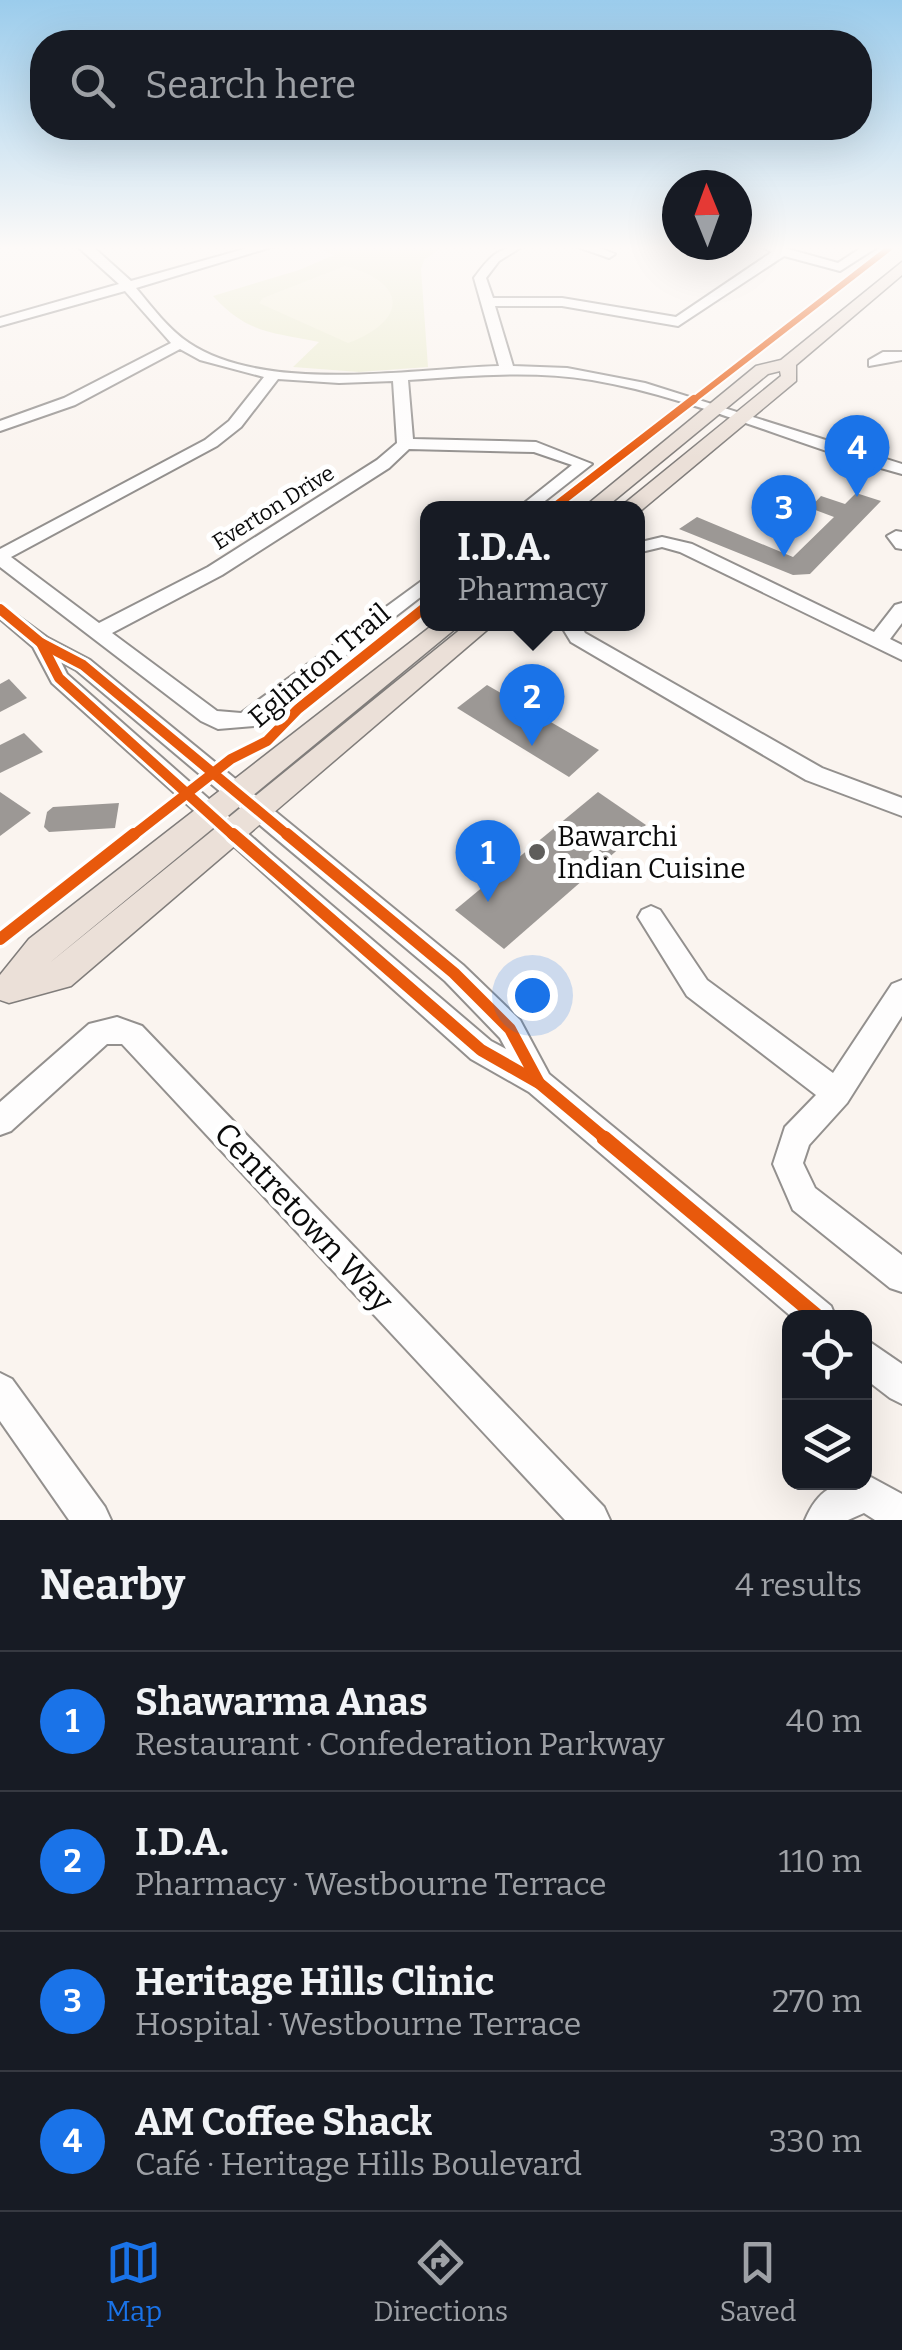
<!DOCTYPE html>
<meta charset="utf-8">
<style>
:root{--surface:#171b24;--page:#242831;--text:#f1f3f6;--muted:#9ea1a6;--line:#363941;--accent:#1a73e8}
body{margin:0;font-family:Bitter,serif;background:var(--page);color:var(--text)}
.controls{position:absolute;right:30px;bottom:30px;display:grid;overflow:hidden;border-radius:20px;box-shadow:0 10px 40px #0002}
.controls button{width:90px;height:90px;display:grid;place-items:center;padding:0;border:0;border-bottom:2px solid var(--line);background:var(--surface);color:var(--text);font:50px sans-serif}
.compass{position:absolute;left:662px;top:170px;width:90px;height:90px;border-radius:50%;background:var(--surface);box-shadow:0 10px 40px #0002;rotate:359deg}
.you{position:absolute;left:532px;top:995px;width:35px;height:35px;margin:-25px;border:8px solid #fff;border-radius:50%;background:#1a73e8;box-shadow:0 0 0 15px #1a73e833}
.badge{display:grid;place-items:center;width:65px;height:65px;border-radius:50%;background:var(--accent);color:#fff;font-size:32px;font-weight:700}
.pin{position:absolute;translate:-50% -82px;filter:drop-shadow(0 2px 5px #0008)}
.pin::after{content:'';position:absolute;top:52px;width:35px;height:30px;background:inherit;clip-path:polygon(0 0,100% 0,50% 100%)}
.popup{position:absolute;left:420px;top:501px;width:225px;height:130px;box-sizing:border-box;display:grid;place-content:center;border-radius:20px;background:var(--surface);filter:drop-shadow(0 2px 8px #0005);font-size:32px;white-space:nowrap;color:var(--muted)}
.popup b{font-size:38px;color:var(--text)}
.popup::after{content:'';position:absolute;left:50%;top:100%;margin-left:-20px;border:20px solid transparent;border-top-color:var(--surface)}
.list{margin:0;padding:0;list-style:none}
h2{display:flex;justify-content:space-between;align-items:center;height:130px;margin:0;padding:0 40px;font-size:42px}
h2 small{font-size:32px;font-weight:400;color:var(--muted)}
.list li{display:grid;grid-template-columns:65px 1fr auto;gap:30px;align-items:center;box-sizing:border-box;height:140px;padding:0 40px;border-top:2px solid var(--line)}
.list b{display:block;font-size:38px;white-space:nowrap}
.list p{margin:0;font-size:32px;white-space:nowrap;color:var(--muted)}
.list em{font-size:32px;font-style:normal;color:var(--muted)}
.icon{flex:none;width:55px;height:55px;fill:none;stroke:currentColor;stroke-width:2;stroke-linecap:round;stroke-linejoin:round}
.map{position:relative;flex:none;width:902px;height:1520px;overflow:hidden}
.search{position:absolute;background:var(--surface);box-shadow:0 10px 40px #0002;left:30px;right:30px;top:30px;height:110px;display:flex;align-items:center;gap:25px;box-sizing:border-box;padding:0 35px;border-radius:40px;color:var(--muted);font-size:38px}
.sheet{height:690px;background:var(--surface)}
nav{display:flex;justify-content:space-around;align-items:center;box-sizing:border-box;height:140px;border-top:2px solid var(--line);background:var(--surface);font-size:28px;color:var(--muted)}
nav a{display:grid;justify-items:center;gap:5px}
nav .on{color:var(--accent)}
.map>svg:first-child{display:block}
.green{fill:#ebecd0}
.pitch{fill:#f3f1da}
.building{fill:#9c9895}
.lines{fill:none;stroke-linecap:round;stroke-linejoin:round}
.minor-casing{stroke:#93908e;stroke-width:4}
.major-casing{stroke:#807d7b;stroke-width:3}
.minor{fill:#fefdfd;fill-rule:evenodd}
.major{fill:#ebe0d8;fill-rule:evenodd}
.cycleway-far4-casing{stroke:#fff;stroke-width:10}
.cycleway-far3-casing{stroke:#fff;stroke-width:12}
.cycleway-far2-casing{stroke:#fff;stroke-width:16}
.cycleway-far1-casing{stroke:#fff;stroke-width:19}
.cycleway-casing{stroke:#fff;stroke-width:21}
.cycleway-far4{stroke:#e8590c;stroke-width:6}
.cycleway-far3{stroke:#e8590c;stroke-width:8}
.cycleway-far2{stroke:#e8590c;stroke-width:10}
.cycleway-far1{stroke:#e8590c;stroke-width:12}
.cycleway{stroke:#e8590c;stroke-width:15}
.poi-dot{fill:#5f5d5b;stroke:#fff;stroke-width:4}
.labels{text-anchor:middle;stroke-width:10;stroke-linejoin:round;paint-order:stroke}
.far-street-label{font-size:22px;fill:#0b0b0b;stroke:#fff}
.street-label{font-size:28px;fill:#0b0b0b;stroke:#fff}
.poi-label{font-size:28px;fill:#0b0b0b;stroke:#fff;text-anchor:start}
.near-street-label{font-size:32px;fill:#0b0b0b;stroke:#fff}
</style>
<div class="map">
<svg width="902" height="1520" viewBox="0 0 902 1520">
<rect width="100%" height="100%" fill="#faf4ef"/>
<path class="green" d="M313,246H444L424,260L421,269L428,367L359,372L293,367L319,342C271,332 248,334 213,296L299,270L334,255Z"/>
<path class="pitch" d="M345,266C409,283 407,321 348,343L259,303L263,298Z"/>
<g class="building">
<path d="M856,493L881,501L810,574L793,575L679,529L697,517L793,557L834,517L810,508L821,496L845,504Z"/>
<path d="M9,679L27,698L0,712V684Z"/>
<path d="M487,685L599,750L569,777L457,708Z"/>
<path d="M24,733L43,752L0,773V745Z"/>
<path d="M0,792L31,813L0,836Z"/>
<path d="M598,792L646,825L504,949L455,910Z"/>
<path d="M119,803L115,828L49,832L44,827L47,812L53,807Z"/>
</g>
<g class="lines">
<defs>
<g id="minor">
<path d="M77,246H92L131,281L255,246H275L136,288C152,307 168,329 189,343C265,394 411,369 499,366L474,278C488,259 498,246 523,246L499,261L486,278L493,298H562L676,317L772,252L760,246H777L838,263L864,246H879L840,271L784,256L678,326L562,306H495L513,366L567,368L645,383L902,464V474C798,447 698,398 592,380C531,370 469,376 408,380L413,439L536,442L592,464L536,508H518L572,465L534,452L409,449L389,468L222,575L112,633L217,711L241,713L427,577V592L254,726L218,729L201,721L0,567V549L205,440L229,421L264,377L200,360L180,349L75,405L0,431V421L64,398L171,343L125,291L0,326V318L119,284ZM278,379L339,383L393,381L397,443L377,460L208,567L99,623L11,557L217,446L241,427Z"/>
<path d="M575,246H595L615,254L609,258Z"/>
<path d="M883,352H902V360L869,366V360Z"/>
<path d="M896,531L902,532V549L896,548L887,536Z"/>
<path d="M662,537L692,544L874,632L895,605L902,603V623L890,639L902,645V660L680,552L662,547L637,553V543Z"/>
<path d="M0,603L48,638L90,660L463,965L520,1020L549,1074L831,1306L836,1318H793L529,1092L471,1059L52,683L33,647L0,619ZM61,662L76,670L445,981L500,1038L506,1049L491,1041L269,852L67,674Z"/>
<path d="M560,624H580L585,633L822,768L902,798V816L806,780L571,642Z"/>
<path d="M651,906L660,910L707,980L833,1073L892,984L902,980V1016L847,1103L809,1145L803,1163L815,1188L902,1255V1292L890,1288L793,1210L773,1164L785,1127L816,1095L687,996L638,917L642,910Z"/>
<path d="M117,1017L142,1026L604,1507L610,1520H565L122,1044H107L11,1131L0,1135V1102L89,1024Z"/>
<path d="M864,1338L902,1364V1404L890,1398L864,1378Z"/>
<path d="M0,1373L12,1379L105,1507L111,1520H69L0,1421Z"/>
<path d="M867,1475L902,1494V1520H875L864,1513L848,1520H805C818,1490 833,1482 864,1482Z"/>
</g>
<g id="major">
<path d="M902,262V275L796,365V381L638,513L637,508H619L781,376L780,371L768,374L605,508H583L756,366L781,360Z"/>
<path d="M434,624H461L47,965L467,624H494L71,986L9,1003L0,1000V975L29,939Z"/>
</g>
</defs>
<use href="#minor" class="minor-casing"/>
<use href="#major" class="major-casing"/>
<use href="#minor" class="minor"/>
<use href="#major" class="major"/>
<defs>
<path id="cycleway-far4" d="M691,402L892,246"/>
<path id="cycleway-far3" d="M553,508L694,399"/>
<g id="cycleway-far2">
<path d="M0,609L41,643L83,665L290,837"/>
<path d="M41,643L59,678L235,837"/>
<path d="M131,837L231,759L267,741L298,709L427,606"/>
</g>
<g id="cycleway-far1">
<path d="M233,834L481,1050L539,1083L607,1140"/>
<path d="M287,834L454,973L510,1029L539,1083"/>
<path d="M0,939L134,834"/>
</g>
<path id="cycleway" d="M604,1138L819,1318"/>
</defs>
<use href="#cycleway-far4" class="cycleway-far4-casing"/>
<use href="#cycleway-far3" class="cycleway-far3-casing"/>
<use href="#cycleway-far2" class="cycleway-far2-casing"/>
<use href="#cycleway-far1" class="cycleway-far1-casing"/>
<use href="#cycleway" class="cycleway-casing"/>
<use href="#cycleway-far4" class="cycleway-far4"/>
<use href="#cycleway-far3" class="cycleway-far3"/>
<use href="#cycleway-far2" class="cycleway-far2"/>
<use href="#cycleway-far1" class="cycleway-far1"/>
<use href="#cycleway" class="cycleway"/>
</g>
<linearGradient id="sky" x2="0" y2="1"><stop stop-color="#9bccec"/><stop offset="0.54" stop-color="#fdfaf8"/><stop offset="1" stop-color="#fdfaf8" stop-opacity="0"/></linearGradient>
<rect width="902" height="459" fill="url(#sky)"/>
<circle class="poi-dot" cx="537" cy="852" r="10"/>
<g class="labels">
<g class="far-street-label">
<text transform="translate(273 507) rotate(-32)" y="8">Everton Drive</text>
</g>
<g class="street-label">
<text transform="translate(319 665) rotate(-40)" y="10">Eglinton Trail</text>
</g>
<g class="poi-label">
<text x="557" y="846">Bawarchi<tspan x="557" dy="32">Indian Cuisine</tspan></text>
</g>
<g class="near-street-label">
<text transform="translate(304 1217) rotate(47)" y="11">Centretown Way</text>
</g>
</g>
</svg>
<div class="controls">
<button><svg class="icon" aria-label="locate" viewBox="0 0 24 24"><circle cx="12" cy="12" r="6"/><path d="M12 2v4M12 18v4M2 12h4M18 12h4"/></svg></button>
<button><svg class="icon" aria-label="layers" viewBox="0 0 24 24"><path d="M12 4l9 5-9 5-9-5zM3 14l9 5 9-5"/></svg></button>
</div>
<svg class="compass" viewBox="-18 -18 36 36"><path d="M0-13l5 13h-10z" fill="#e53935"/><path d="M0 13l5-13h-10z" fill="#9ea1a6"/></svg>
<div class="you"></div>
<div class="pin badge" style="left:488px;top:902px">1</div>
<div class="pin badge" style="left:532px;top:746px">2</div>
<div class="popup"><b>I.D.A.</b>Pharmacy</div>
<div class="pin badge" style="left:784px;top:557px">3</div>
<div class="pin badge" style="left:857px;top:497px">4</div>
<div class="search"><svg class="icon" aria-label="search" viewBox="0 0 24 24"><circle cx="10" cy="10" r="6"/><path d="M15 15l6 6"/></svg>Search here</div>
</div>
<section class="sheet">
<h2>Nearby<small>4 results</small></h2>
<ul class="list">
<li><span class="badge">1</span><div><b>Shawarma Anas</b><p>Restaurant · Confederation Parkway</p></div><em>40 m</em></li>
<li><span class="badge">2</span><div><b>I.D.A.</b><p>Pharmacy · Westbourne Terrace</p></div><em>110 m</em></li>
<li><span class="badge">3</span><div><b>Heritage Hills Clinic</b><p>Hospital · Westbourne Terrace</p></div><em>270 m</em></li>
<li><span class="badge">4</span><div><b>AM Coffee Shack</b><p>Café · Heritage Hills Boulevard</p></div><em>330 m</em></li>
</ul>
</section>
<nav>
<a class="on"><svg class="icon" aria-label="map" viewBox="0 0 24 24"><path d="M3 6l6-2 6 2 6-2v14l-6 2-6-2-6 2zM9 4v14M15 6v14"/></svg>Map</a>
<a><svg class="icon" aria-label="directions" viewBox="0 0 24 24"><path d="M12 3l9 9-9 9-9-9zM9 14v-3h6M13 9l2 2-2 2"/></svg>Directions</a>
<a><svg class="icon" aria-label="saved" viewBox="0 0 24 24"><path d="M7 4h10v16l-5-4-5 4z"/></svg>Saved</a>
</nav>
